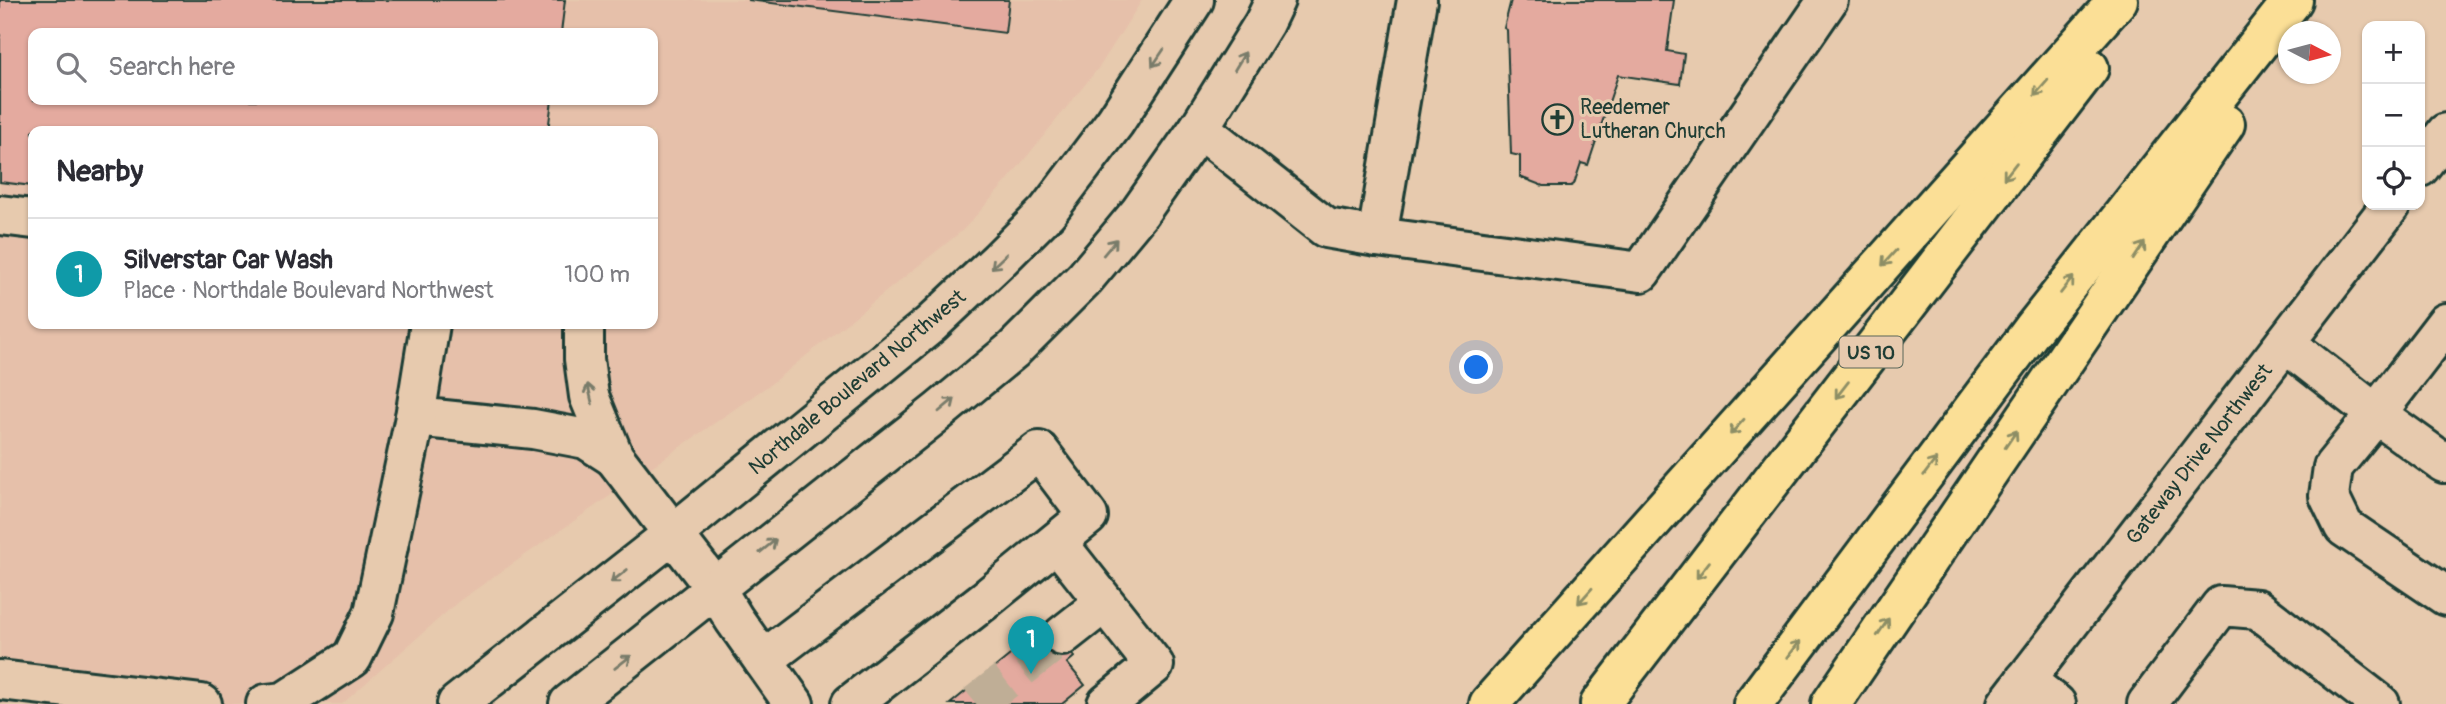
<!DOCTYPE html>
<meta charset="utf-8">
<style>
:root{--surface:#fff;--page:#f2f2f3;--text:#2b2b33;--muted:#7c7c81;--line:#e1e1e2;--accent:#111827}
body{margin:0;font-family:Pangolin,sans-serif;background:var(--page);color:var(--text)}
.controls{position:absolute;right:21px;top:21px;display:grid;overflow:hidden;border-radius:14px;box-shadow:0 2px 5px #0004}
.controls button{width:63px;height:63px;display:grid;place-items:center;padding:0;border:0;border-bottom:2px solid var(--line);background:var(--surface);color:var(--text);font:35px sans-serif}
.compass{position:absolute;left:2278px;top:21px;width:63px;height:63px;border-radius:50%;background:var(--surface);box-shadow:0 2px 5px #0004;rotate:96deg}
.you{position:absolute;left:1477px;top:368px;width:24px;height:24px;margin:-18px;border:5px solid #fff;border-radius:50%;background:#1a73e8;box-shadow:0 0 0 10px #1a73e833}
.badge{display:grid;place-items:center;width:46px;height:46px;border-radius:50%;background:var(--accent);color:#fff;font-size:23px;font-weight:700}
.pin{position:absolute;translate:-50% -58px;filter:drop-shadow(0 2px 4px #0008)}
.pin::after{content:'';position:absolute;top:37px;width:24px;height:21px;background:inherit;clip-path:polygon(0 0,100% 0,50% 100%)}
.list{margin:0;padding:0;list-style:none}
h2{display:flex;justify-content:space-between;align-items:center;height:91px;margin:0;padding:0 28px;font-size:30px}
h2 small{font-size:23px;font-weight:400;color:var(--muted)}
.list li{display:grid;grid-template-columns:46px 1fr auto;gap:21px;align-items:center;box-sizing:border-box;height:112px;padding:0 28px;border-top:2px solid var(--line)}
.list b{display:block;font-size:26px;white-space:nowrap}
.list p{margin:0;font-size:23px;white-space:nowrap;color:var(--muted)}
.list em{font-size:23px;font-style:normal;color:var(--muted)}
.icon{flex:none;width:38px;height:38px;fill:none;stroke:currentColor;stroke-width:2;stroke-linecap:round;stroke-linejoin:round}
.map{position:relative;flex:none;width:2446px;height:704px;overflow:hidden}
.search{position:absolute;background:var(--surface);box-shadow:0 2px 5px #0004;left:28px;top:28px;width:630px;height:77px;display:flex;align-items:center;gap:18px;box-sizing:border-box;padding:0 24px;border-radius:14px;color:var(--muted);font-size:26px}
.panel{position:absolute;background:var(--surface);box-shadow:0 2px 5px #0004;left:28px;top:126px;width:630px;height:203px;border-radius:14px}
.map>svg:first-child{display:block}
.built{fill:#e6c0aa;fill-rule:evenodd}
.building{fill:#e4aa9f;stroke:#1f3d34;stroke-width:2}
.lines{fill:none;stroke-linecap:round;stroke-linejoin:round}
.minor-tunnel{stroke:#bfae96;stroke-width:38;stroke-dasharray:38 19;stroke-linecap:butt}
.minor-casing{stroke:#1f3d34;stroke-width:44}
.highway-casing{stroke:#1f3d34;stroke-width:44}
.minor{stroke:#e7caae;stroke-width:38}
.highway{stroke:#fbdf96;stroke-width:38}
.oneway{stroke:#797c6b}
.oneway2{stroke:#8d8e65}
.labels{text-anchor:middle;stroke-width:6;stroke-linejoin:round;paint-order:stroke}
.shield{fill:#e7caae;stroke:#5b6759;stroke-width:2}
.shield-label{font-size:19px;font-weight:bold;fill:#1f3d34}
.poi-label{font-size:21px;fill:#1f3d34;stroke:#e7caae;text-anchor:start}
.street-label{font-size:21px;fill:#1f3d34;stroke:#e7caae}
</style>
<div class="map">
<svg width="2446" height="704" viewBox="0 0 2446 704">
<rect width="100%" height="100%" fill="#e7caae"/>
<filter id="ink" filterUnits="userSpaceOnUse"><feTurbulence type="fractalNoise" baseFrequency=".0143" numOctaves="2"/><feDisplacementMap in="SourceGraphic" scale="14" xChannelSelector="R" yChannelSelector="G"/><feConvolveMatrix kernelMatrix="1 2 1 2 8 2 1 2 1" color-interpolation-filters="sRGB"/></filter>
<g filter="url(#ink)">
<path class="built" d="M0,0H1142L1100,66L1007,181L963,230L772,383L459,601L342,704H0ZM33,33H653V100H33ZM33,131H653V324H33Z"/>
<g class="building">
<path d="M0,0H565L561,33H33V100H552L548,131H33V186L0,182Z"/>
<path d="M748,0H1009L1005,33Z"/>
<path d="M1511,0H1674L1667,51L1684,54L1680,84L1618,75L1588,165L1581,163L1574,184L1571,186H1543L1520,177V156L1511,154L1507,30L1504,28Z"/>
<path d="M1048,624L1074,657L1067,663L1085,685L1062,704H950Z"/>
</g>
<g class="lines">
<path class="minor-tunnel" d="M976,704L1062,636"/>
<defs>
<g id="minor">
<path d="M1199,128L1326,228L1377,237L1417,0"/>
<path d="M2420,167L2446,133"/>
<path d="M0,215L33,219"/>
<path d="M1377,237L1641,272L1828,0"/>
<path d="M584,324V359L589,396L614,457L715,588L734,619L794,704"/>
<path d="M2285,343L2376,414L2333,467L2329,496L2344,527L2446,596"/>
<path d="M415,417L533,429L586,439L614,457"/>
<path d="M2444,463L2376,414L2446,323"/>
<path d="M1057,542L1154,665L1107,704"/>
<path d="M1062,636L1104,603"/>
<path d="M763,660L1039,451L1088,516L985,600L851,704"/>
<path d="M0,680L202,704"/>
<path d="M2025,680L2056,704"/>
<path d="M266,704L284,702L352,658L374,613L415,417L430,324"/>
<path d="M457,704L673,534L931,324L999,260L1047,212L1115,122L1194,0"/>
<path d="M569,704L939,411L1013,350L1085,278L1140,212L1199,128L1264,23L1275,0"/>
<path d="M2007,704L2391,205"/>
<path d="M2147,704L2221,606L2257,609L2380,704"/>
</g>
<g id="highway">
<path d="M1489,704L2118,0"/>
<path d="M1600,704L2089,68"/>
<path d="M1753,704L2033,329L2293,0"/>
<path d="M1831,704L2225,124"/>
</g>
</defs>
<use href="#minor" class="minor-casing"/>
<use href="#highway" class="highway-casing"/>
<use href="#minor" class="minor"/>
<use href="#highway" class="highway"/>
</g>
<defs><path id="oneway-shaft" d="M-6 0H5M1.5-3L5.5 0L1.5 3" fill="none" stroke-width="1.6" stroke-linecap="round" stroke-linejoin="round" transform="scale(1.75)"/></defs>
<g class="oneway">
<use href="#oneway-shaft" transform="translate(1158 58) rotate(124)"/>
<use href="#oneway-shaft" transform="translate(1240 61) rotate(-59)"/>
<use href="#oneway-shaft" transform="translate(1110 247) rotate(-50)"/>
<use href="#oneway-shaft" transform="translate(999 261) rotate(136)"/>
<use href="#oneway-shaft" transform="translate(590 394) rotate(-103)"/>
<use href="#oneway-shaft" transform="translate(947 405) rotate(-40)"/>
<use href="#oneway-shaft" transform="translate(768 546) rotate(-39)"/>
<use href="#oneway-shaft" transform="translate(619 576) rotate(142)"/>
<use href="#oneway-shaft" transform="translate(623 662) rotate(-38)"/>
</g>
<g class="oneway2">
<use href="#oneway-shaft" transform="translate(2041 88) rotate(131)"/>
<use href="#oneway-shaft" transform="translate(2010 171) rotate(128)"/>
<use href="#oneway-shaft" transform="translate(2139 251) rotate(-56)"/>
<use href="#oneway-shaft" transform="translate(1889 258) rotate(132)"/>
<use href="#oneway-shaft" transform="translate(2067 285) rotate(-52)"/>
<use href="#oneway-shaft" transform="translate(1842 390) rotate(128)"/>
<use href="#oneway-shaft" transform="translate(1737 427) rotate(132)"/>
<use href="#oneway-shaft" transform="translate(2011 439) rotate(-56)"/>
<use href="#oneway-shaft" transform="translate(1930 467) rotate(-53)"/>
<use href="#oneway-shaft" transform="translate(1703 570) rotate(128)"/>
<use href="#oneway-shaft" transform="translate(1585 596) rotate(132)"/>
<use href="#oneway-shaft" transform="translate(1883 627) rotate(-56)"/>
<use href="#oneway-shaft" transform="translate(1794 649) rotate(-53)"/>
</g>
</g>
<defs>
<symbol id="church-ring" viewBox="-11 -11 22 22"><circle r="9.5" fill="#e7caae" stroke="#1f3d34" stroke-width="1.5"/><path d="M-1.2-6h2.4v3.5h3.3v2.4h-3.3V6h-2.4V-.1h-3.3v-2.4h3.3Z" fill="#1f3d34"/></symbol>
</defs>
<g fill-rule="evenodd">
<use href="#church-ring" x="1540" y="102" width="35" height="35"/>
</g>
<g class="labels">
<rect class="shield" x="1839.5" y="336.5" width="63" height="31" rx="5"/>
<g class="shield-label">
<text x="1871" y="359">US 10</text>
</g>
<g class="poi-label">
<text x="1580" y="114">Reedemer<tspan x="1580" dy="24">Lutheran Church</tspan></text>
</g>
<g class="street-label">
<text transform="translate(857 382) rotate(-40)" y="7">Northdale Boulevard Northwest</text>
<text transform="translate(2199 454) rotate(-52)" y="7">Gateway Drive Northwest</text>
</g>
</g>
</svg>
<div class="controls">
<button>+</button>
<button>−</button>
<button><svg class="icon" aria-label="locate" viewBox="0 0 24 24"><circle cx="12" cy="12" r="6"/><path d="M12 2v4M12 18v4M2 12h4M18 12h4"/></svg></button>
</div>
<svg class="compass" viewBox="-18 -18 36 36"><path d="M0-13l5 13h-10z" fill="#e53935"/><path d="M0 13l5-13h-10z" fill="#7c7c81"/></svg>
<div class="you"></div>
<div class="pin badge" style="left:1031px;top:674px;background:#0f9aa8">1</div>
<div class="search"><svg class="icon" aria-label="search" viewBox="0 0 24 24"><circle cx="10" cy="10" r="6"/><path d="M15 15l6 6"/></svg>Search here</div>
<section class="panel">
<h2>Nearby<small></small></h2>
<ul class="list">
<li><span class="badge" style="background:#0f9aa8">1</span><div><b>Silverstar Car Wash</b><p>Place · Northdale Boulevard Northwest</p></div><em>100 m</em></li>
</ul>
</section>
</div>
